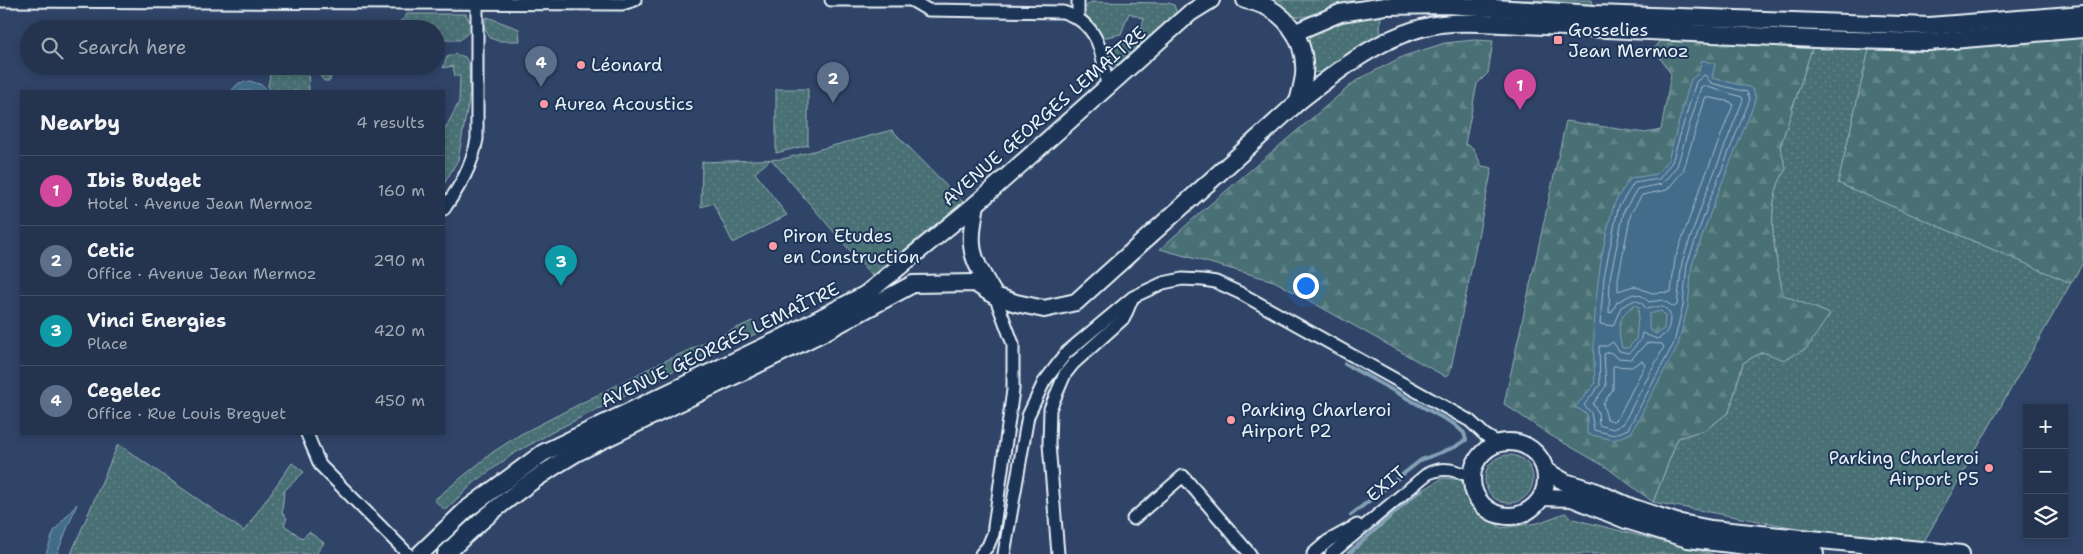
<!DOCTYPE html>
<meta charset="utf-8">
<style>
:root{--surface:#24334e;--page:#2c3b55;--text:#f1f3f6;--muted:#a3aab6;--line:#414e66;--accent:#8bbbb9}
body{margin:0;font-family:"Shantell Sans",sans-serif;background:var(--page);color:var(--text)}
.controls{position:absolute;right:15px;bottom:15px;display:grid;overflow:hidden;border-radius:0px;box-shadow:0 2px 8px #0003}
.controls button{width:45px;height:45px;display:grid;place-items:center;padding:0;border:0;border-bottom:1px solid var(--line);background:var(--surface);color:var(--text);font:25px sans-serif}
.you{position:absolute;left:1305px;top:285px;width:18px;height:18px;margin:-12px;border:4px solid #fff;border-radius:50%;background:#1a73e8;box-shadow:0 0 0 8px #1a73e833}
.badge{display:grid;place-items:center;width:32px;height:32px;border-radius:50%;background:var(--accent);color:#fff;font-size:16px;font-weight:700}
.pin{position:absolute;translate:-50% -41px;filter:drop-shadow(0 1px 2px #0008)}
.pin::after{content:'';position:absolute;top:26px;width:18px;height:15px;background:inherit;clip-path:polygon(0 0,100% 0,50% 100%)}
.list{margin:0;padding:0;list-style:none}
h2{display:flex;justify-content:space-between;align-items:center;height:65px;margin:0;padding:0 20px;font-size:21px}
h2 small{font-size:16px;font-weight:400;color:var(--muted)}
.list li{display:grid;grid-template-columns:32px 1fr auto;gap:15px;align-items:center;box-sizing:border-box;height:70px;padding:0 20px;border-top:1px solid var(--line)}
.list b{display:block;font-size:19px;white-space:nowrap}
.list p{margin:0;font-size:16px;white-space:nowrap;color:var(--muted)}
.list em{font-size:16px;font-style:normal;color:var(--muted)}
.icon{flex:none;width:28px;height:28px;fill:none;stroke:currentColor;stroke-width:2;stroke-linecap:round;stroke-linejoin:round}
.map{position:relative;flex:none;width:2083px;height:554px;overflow:hidden}
.search{position:absolute;background:var(--surface);box-shadow:0 2px 8px #0003;left:20px;top:20px;width:425px;height:55px;display:flex;align-items:center;gap:12px;box-sizing:border-box;padding:0 18px;border-radius:28px;color:var(--muted);font-size:19px}
.panel{position:absolute;background:var(--surface);box-shadow:0 2px 8px #0003;left:20px;top:90px;width:425px;height:345px;border-radius:0px}
.map>svg:first-child{display:block}
.grass{fill:url(#grass-dots);stroke:#98b0b6}
.forest{fill:url(#forest-firs);stroke:#98b0b6}
.water{fill:#426c8a;stroke:#84a1b6;fill-rule:evenodd}
.lines{fill:none;stroke-linecap:round;stroke-linejoin:round}
.shore{stroke:#a6bccc;stroke-width:1}
.stream{stroke:#84a1b6;stroke-width:4}
.street-casing{stroke:#e8f1f8;stroke-width:15}
.secondary-casing{stroke:#e8f1f8;stroke-width:20}
.street{stroke:#1d3557;stroke-width:11}
.secondary{stroke:#1d3557;stroke-width:16}
.poi-dot{fill:#ff9aa2;stroke:#1d3557;stroke-width:2}
.labels{text-anchor:middle;stroke-width:4;stroke-linejoin:round;paint-order:stroke}
.poi-label{font-size:18px;fill:#e8f1f8;stroke:#1d3557;text-anchor:start}
.street-label{font-size:18px;fill:#e8f1f8;stroke:#1d3557}
</style>
<div class="map">
<svg width="2083" height="554" viewBox="0 0 2083 554">
<defs>
<pattern id="grass-dots" width="8" height="8" patternUnits="userSpaceOnUse" patternTransform="scale(1.25)"><rect width="8" height="8" fill="#497074"/><path d="M2 2h.1M6 6h.1" fill="none" stroke="#638589" stroke-width="1.8" stroke-linecap="round"/></pattern>
<pattern id="forest-firs" width="22" height="20" patternUnits="userSpaceOnUse" patternTransform="scale(1.25)"><rect width="22" height="20" fill="#497074"/><path d="M5 1l3.5 6h-7zM16 11l3.5 6h-7z" fill="#638589"/></pattern>
</defs>
<rect width="100%" height="100%" fill="#304468"/>
<filter id="ink" filterUnits="userSpaceOnUse"><feTurbulence type="fractalNoise" baseFrequency=".02" numOctaves="2"/><feDisplacementMap in="SourceGraphic" scale="10" xChannelSelector="R" yChannelSelector="G"/><feConvolveMatrix kernelMatrix="1 2 1 2 8 2 1 2 1" color-interpolation-filters="sRGB"/></filter>
<g filter="url(#ink)">
<g class="grass">
<path d="M1272,0H1355C1338,3 1305,23 1291,15C1284,11 1278,4 1272,0Z"/>
<path d="M1091,2L1169,3L1174,5L1177,14L1122,65L1111,64L1107,52L1112,47L1128,41L1137,45L1144,31L1141,28L1144,19L1129,13L1121,34L1102,38L1085,13L1084,8Z"/>
<path d="M1381,12L1380,35L1360,46L1322,73L1314,72L1310,64L1309,40L1312,33L1327,23Z"/>
<path d="M407,14H466L471,25L470,31L460,40H436V29H425L416,23L402,29H354V25C370,25 398,31 407,14Z"/>
<path d="M487,17L519,29L520,41H498L490,38L484,27Z"/>
<path d="M1815,39L1871,41L1838,183L2071,283L1919,550L1653,502L1678,438L1707,429L1729,412L1743,363L1830,314L1783,295C1776,255 1762,205 1786,169L1780,147Z"/>
<path d="M456,54L465,57L469,63L470,93L458,160L444,184V131L459,102L460,76H455L453,66L443,68L447,57Z"/>
<path d="M278,66H332L330,81H324L315,69H308L309,91H271L268,86L271,69Z"/>
<path d="M776,89H808V145L776,153Z"/>
<path d="M892,130L963,202L872,276L771,159L755,173L787,215L733,243L713,203L701,207L702,162L783,159Z"/>
<path d="M752,321L756,334L717,349L558,429L513,454L475,482L445,510L434,500L493,452L521,434L652,367Z"/>
<path d="M118,444L244,531L292,463L304,472L284,491L282,513L287,518L284,525L302,538L309,532L324,543L316,554H71Z"/>
<circle cx="1509" cy="479" r="24"/>
<path d="M1443,478L1461,480L1474,507L1501,528L1538,523L1565,513L1573,519L1713,554H1350L1415,495Z"/>
</g>
<g class="forest">
<path d="M1448,0H1592L1595,13Z"/>
<path d="M2083,29V263L2071,283L1838,183L1871,41Z"/>
<path d="M1668,32L1815,39L1780,147L1786,169C1762,205 1776,255 1783,295L1830,314L1807,348L1785,360L1762,352L1743,363L1729,412L1707,429L1678,438L1653,502L1606,467L1550,435L1504,404L1566,121L1645,133L1661,130L1671,74L1654,49Z"/>
<path d="M1474,40L1493,41L1488,73L1477,84L1465,144L1473,148L1482,166L1492,168L1450,373L1446,377L1274,281L1160,249L1200,213L1357,80L1404,56L1445,43Z"/>
</g>
<g class="water">
<path d="M1702,60L1715,64L1712,78L1749,87L1753,90L1756,99L1715,200L1692,265L1688,306L1678,345L1631,433L1614,440L1587,434V414L1575,407L1595,384C1591,327 1597,263 1613,208C1616,197 1625,187 1631,178L1657,174L1668,160L1691,79L1698,74ZM1634,305L1639,307L1636,339L1628,348H1622C1617,330 1618,315 1634,305ZM1661,311L1665,315L1664,329L1656,334L1649,329V314Z"/>
<path d="M250,81L262,85L269,91H231L239,83Z"/>
<path d="M77,504L57,554H46L54,531Z"/>
</g>
<g class="lines">
<g class="shore">
<path d="M1705,75L1711,83L1747,92L1750,99L1710,199L1687,264L1683,305L1674,343L1628,429L1614,435L1594,430L1591,413L1584,405L1600,385L1599,346H1607L1613,342L1619,351L1629,353L1640,341L1642,333L1657,339C1669,333 1670,327 1670,314C1664,303 1656,307 1646,309L1642,303L1635,300L1621,307L1613,326L1600,324L1604,277L1618,208L1634,183L1659,179L1672,162L1696,82Z"/>
<path d="M1704,86L1742,97L1743,100L1705,196L1682,262L1677,305L1674,307L1662,300L1649,302L1642,296L1633,294L1617,302L1612,312L1609,313L1610,278L1624,211L1637,189L1662,184L1677,166L1701,87Z"/>
<path d="M1706,97L1731,102L1733,105L1698,194L1675,259L1671,292L1652,293L1634,286L1618,291V279L1631,213L1642,195L1667,190L1683,171Z"/>
<path d="M1647,343L1662,344L1664,347L1623,424L1613,429L1599,425L1598,412L1593,404L1606,386L1604,354L1610,352L1618,358L1631,359Z"/>
<path d="M1642,361L1645,365L1618,418L1613,421L1607,419L1603,404L1613,389V366L1631,367Z"/>
</g>
<g class="stream">
<path d="M1345,364L1454,424L1464,433L1466,440L1455,447L1421,460L1351,515"/>
<path d="M1348,554L1421,489"/>
</g>
<defs>
<g id="street">
<path d="M831,0H911"/>
<path d="M911,0L928,10L1063,12C1100,24 1102,53 1107,87"/>
<path d="M1078,0V16"/>
<path d="M0,1L622,4L635,0"/>
<path d="M444,209C460,186 472,167 477,139V3"/>
<path d="M307,434L320,465L408,554"/>
<path d="M1133,519L1183,476L1250,554"/>
<path d="M981,554L988,546L993,534L1013,390V344L995,296"/>
<path d="M1004,554L1028,416L1044,382L1067,352L1133,297L1163,283L1182,279L1203,280L1216,282L1240,293L1470,421L1485,435L1498,443"/>
<path d="M1058,554L1049,444L1050,409L1065,374L1073,364L1124,318L1132,299"/>
<path d="M1313,554L1328,541L1357,525"/>
<path d="M1331,554L1427,474C1444,466 1455,470 1472,477"/>
</g>
<g id="secondary">
<path d="M1245,0C1282,6 1307,37 1304,75C1303,84 1300,94 1298,102"/>
<path d="M1296,32L1340,13L1385,6L1446,5L1595,14L1929,26L2083,14"/>
<path d="M976,204C968,250 970,254 993,293"/>
<circle cx="1509" cy="479" r="37"/>
<path d="M1546,471L1565,482L1594,491L1631,507L1676,522L1711,529L1961,554"/>
<path d="M1542,497L1572,498L1626,520L1688,539L1815,554"/>
<path d="M420,554L467,509L543,453L774,342L866,294L976,204L1190,13L1211,0"/>
<path d="M446,554C485,515 528,481 576,453L826,331L913,284L975,283L995,296L1016,303L1044,309L1076,302L1298,102C1342,67 1393,26 1452,23C1469,22 1486,23 1502,24L1815,39L1928,42L2083,29"/>
</g>
</defs>
<use href="#street" class="street-casing"/>
<use href="#secondary" class="secondary-casing"/>
<use href="#street" class="street"/>
<use href="#secondary" class="secondary"/>
</g>
</g>
<g class="poi-dot">
<rect x="1553" y="35" width="10" height="10" rx="2.5"/>
<circle cx="581" cy="65" r="5"/>
<circle cx="544" cy="104" r="5"/>
<circle cx="773" cy="246" r="5"/>
<circle cx="1231" cy="420" r="5"/>
<circle cx="1989" cy="468" r="5"/>
</g>
<g class="labels">
<g class="poi-label">
<text x="1568" y="36">Gosselies<tspan x="1568" dy="21">Jean Mermoz</tspan></text>
<text x="591" y="71">Léonard</text>
<text x="554" y="110">Aurea Acoustics</text>
<text x="783" y="242">Piron Etudes<tspan x="783" dy="21">en Construction</tspan></text>
<text x="1241" y="416">Parking Charleroi<tspan x="1241" dy="21">Airport P2</tspan></text>
<text x="1979" y="464" text-anchor="end">Parking Charleroi<tspan x="1979" dy="21">Airport P5</tspan></text>
</g>
<g class="street-label">
<text transform="translate(1044 116) rotate(-41)" y="6">AVENUE GEORGES LEMAÎTRE</text>
<text transform="translate(720 345) rotate(-26)" y="6">AVENUE GEORGES LEMAÎTRE</text>
<text transform="translate(1386 484) rotate(-40)" y="6">EXIT</text>
</g>
</g>
</svg>
<div class="controls">
<button>+</button>
<button>−</button>
<button><svg class="icon" aria-label="layers" viewBox="0 0 24 24"><path d="M12 4l9 5-9 5-9-5zM3 14l9 5 9-5"/></svg></button>
</div>
<div class="you"></div>
<div class="pin badge" style="left:1520px;top:110px;background:#d1479c">1</div>
<div class="pin badge" style="left:833px;top:103px;background:#5c6f8a">2</div>
<div class="pin badge" style="left:561px;top:286px;background:#0f9aa8">3</div>
<div class="pin badge" style="left:541px;top:87px;background:#5c6f8a">4</div>
<div class="search"><svg class="icon" aria-label="search" viewBox="0 0 24 24"><circle cx="10" cy="10" r="6"/><path d="M15 15l6 6"/></svg>Search here</div>
<section class="panel">
<h2>Nearby<small>4 results</small></h2>
<ul class="list">
<li><span class="badge" style="background:#d1479c">1</span><div><b>Ibis Budget</b><p>Hotel · Avenue Jean Mermoz</p></div><em>160 m</em></li>
<li><span class="badge" style="background:#5c6f8a">2</span><div><b>Cetic</b><p>Office · Avenue Jean Mermoz</p></div><em>290 m</em></li>
<li><span class="badge" style="background:#0f9aa8">3</span><div><b>Vinci Energies</b><p>Place</p></div><em>420 m</em></li>
<li><span class="badge" style="background:#5c6f8a">4</span><div><b>Cegelec</b><p>Office · Rue Louis Breguet</p></div><em>450 m</em></li>
</ul>
</section>
</div>
